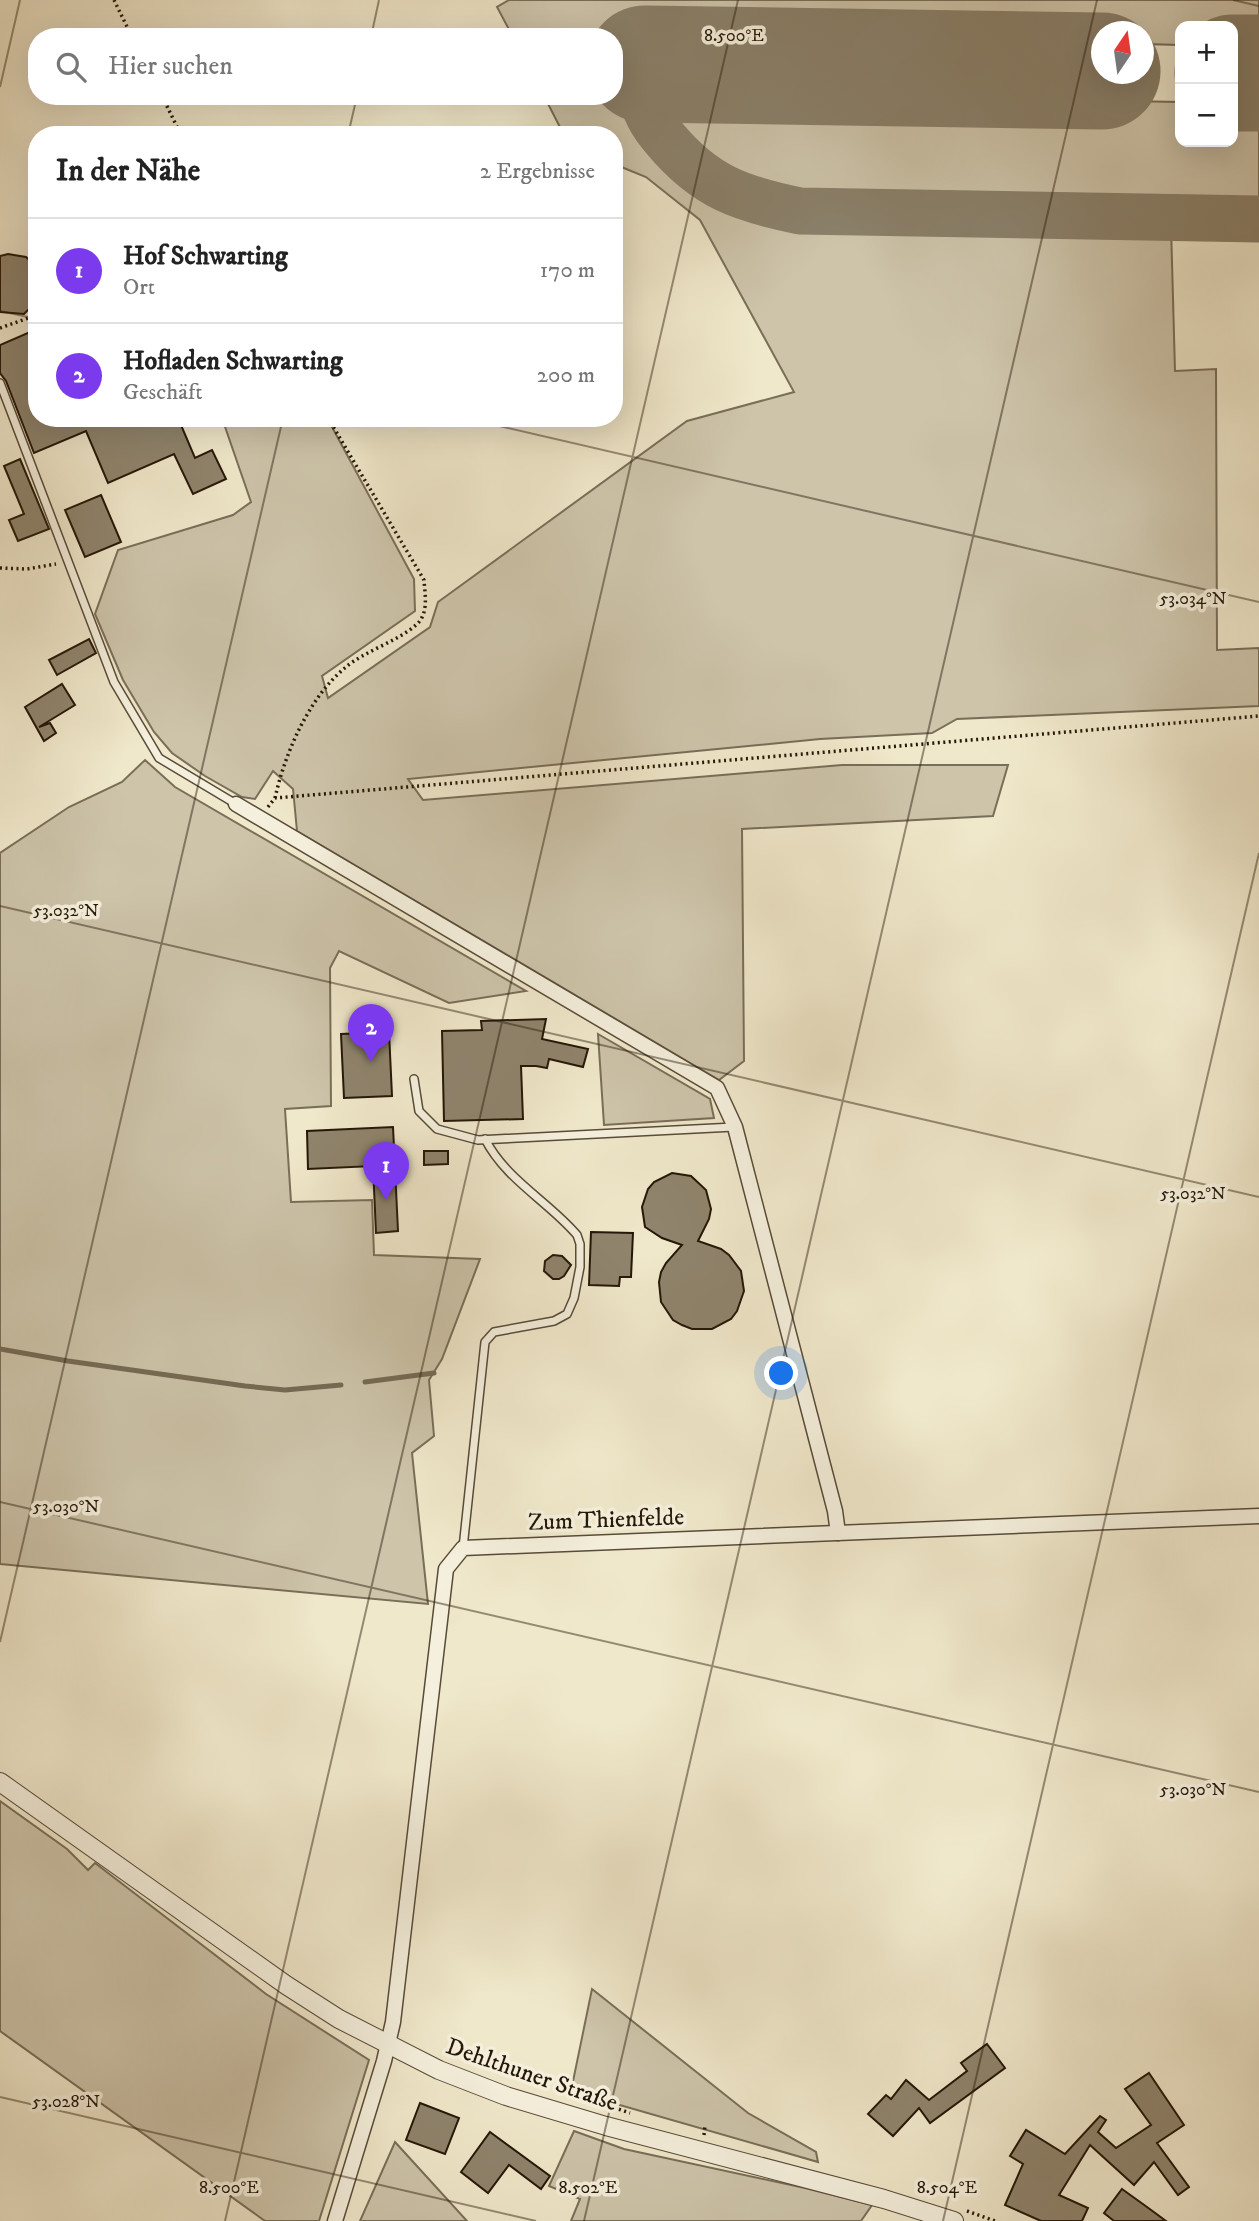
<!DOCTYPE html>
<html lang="de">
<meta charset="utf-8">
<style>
:root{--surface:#fff;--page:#f6f6f6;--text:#222;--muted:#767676;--line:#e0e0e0;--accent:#7c3aed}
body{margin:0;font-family:"IM FELL DW Pica",serif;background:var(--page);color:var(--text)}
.controls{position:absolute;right:21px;top:21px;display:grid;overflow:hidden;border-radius:14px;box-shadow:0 7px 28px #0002}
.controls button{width:63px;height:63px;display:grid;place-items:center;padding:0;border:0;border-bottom:2px solid var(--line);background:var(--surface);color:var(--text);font:35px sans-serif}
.compass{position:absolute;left:1091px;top:21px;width:63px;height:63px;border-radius:50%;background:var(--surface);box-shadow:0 7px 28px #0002;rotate:13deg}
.you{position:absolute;left:782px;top:1374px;width:24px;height:24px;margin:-18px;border:5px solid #fff;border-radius:50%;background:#1a73e8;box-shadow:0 0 0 10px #1a73e833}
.badge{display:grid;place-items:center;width:46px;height:46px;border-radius:50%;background:var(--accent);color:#fff;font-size:23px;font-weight:700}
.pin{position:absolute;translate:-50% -58px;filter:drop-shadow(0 2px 4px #0008)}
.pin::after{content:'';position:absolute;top:37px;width:24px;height:21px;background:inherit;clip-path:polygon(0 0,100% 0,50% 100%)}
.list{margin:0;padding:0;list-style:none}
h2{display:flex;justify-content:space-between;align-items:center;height:91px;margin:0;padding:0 28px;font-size:30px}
h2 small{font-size:23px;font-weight:400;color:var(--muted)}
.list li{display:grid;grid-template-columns:46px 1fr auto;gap:21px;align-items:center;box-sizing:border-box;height:105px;padding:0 28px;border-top:2px solid var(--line)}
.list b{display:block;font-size:26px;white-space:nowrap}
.list p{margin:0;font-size:23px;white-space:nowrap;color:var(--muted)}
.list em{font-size:23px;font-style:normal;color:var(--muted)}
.icon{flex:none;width:38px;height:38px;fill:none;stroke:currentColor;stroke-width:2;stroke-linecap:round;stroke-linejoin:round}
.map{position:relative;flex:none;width:1259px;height:2221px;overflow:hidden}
.search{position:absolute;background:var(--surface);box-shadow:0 7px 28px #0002;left:28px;top:28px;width:595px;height:77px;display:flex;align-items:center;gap:18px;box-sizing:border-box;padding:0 24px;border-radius:28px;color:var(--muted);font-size:26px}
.panel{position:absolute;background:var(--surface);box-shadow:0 7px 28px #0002;left:28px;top:126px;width:595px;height:301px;border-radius:28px}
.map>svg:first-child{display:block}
.green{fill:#cdc4aa;stroke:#796e59;stroke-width:2}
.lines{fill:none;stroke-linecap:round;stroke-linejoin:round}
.stream{stroke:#756a55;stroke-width:5}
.taxiway{stroke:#8a806a;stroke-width:47}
.runway{stroke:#8a806a;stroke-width:117}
.building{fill:#8f846d;stroke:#251708;stroke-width:2}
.service-casing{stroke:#584b39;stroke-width:10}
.minor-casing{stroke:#584b39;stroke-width:17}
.tertiary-casing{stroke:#584b39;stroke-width:20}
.path{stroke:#251708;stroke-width:3.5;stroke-dasharray:2 3.5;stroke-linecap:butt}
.service{stroke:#f5f0dd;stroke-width:7}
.minor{stroke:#f5f0dd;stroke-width:14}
.tertiary{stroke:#f5f0dd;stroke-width:18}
.ticks{fill:none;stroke:#251708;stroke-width:2;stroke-opacity:0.45}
.labels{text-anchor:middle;stroke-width:7;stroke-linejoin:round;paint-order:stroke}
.street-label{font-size:24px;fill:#251708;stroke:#f5f0dd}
.ticks-label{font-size:18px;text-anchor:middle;fill:#251708;stroke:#f5f0dd;stroke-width:7;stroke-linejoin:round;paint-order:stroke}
</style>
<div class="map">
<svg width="1259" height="2221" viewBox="0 0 1259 2221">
<rect width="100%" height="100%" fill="#f0e8cb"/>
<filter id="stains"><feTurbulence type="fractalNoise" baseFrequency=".00286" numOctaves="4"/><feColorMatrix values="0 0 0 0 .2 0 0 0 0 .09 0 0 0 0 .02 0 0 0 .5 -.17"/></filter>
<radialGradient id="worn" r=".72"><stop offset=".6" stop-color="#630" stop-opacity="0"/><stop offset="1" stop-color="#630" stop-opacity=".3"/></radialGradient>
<g class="green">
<path d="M509,0H1259V46L1233,45V26H1180V45L1144,44V32H1102L1101,43L608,35L607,37H513L497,7Z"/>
<path d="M677,93L1180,102V142H1233V103L1259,104V208L794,198L753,189L712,170L681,143L663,125L661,110L666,100Z"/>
<path d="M544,96H609C668,157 701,202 788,220L1171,226L1175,371L1216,369L1217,650L1259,648V706L957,719L932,733L820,739L408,779L423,800L842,765H1008L993,816L742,829L744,1061L719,1080L297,831L293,789L273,771L255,799L242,797L205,776L172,753L154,732L123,680L95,614L118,550L233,515L251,502L222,418H320L332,427L414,579L415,611L322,676L328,698L430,627L438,602L687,421L794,392L700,220L646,177L614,164V135H564Z"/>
<path d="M145,760L175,787L526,991L449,1003L339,951L330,968L331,1106L285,1109L291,1202L372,1200L374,1255L480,1259L442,1359L429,1380L434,1436L412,1453L428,1604L0,1564V853L69,807L122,782Z"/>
<path d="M598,1034L710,1099L714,1118L604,1125Z"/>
<path d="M0,1801L67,1849L88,1870L95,1863L266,1994L369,2060L319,2221H265L0,2031Z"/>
<path d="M592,1989L748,2113L816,2152L818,2162L571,2091Z"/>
<path d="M574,2131L624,2149L805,2188L872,2205L861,2221H571L580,2199L549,2186Z"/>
<path d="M395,2142L467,2221H360Z"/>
</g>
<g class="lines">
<g class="stream">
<path d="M0,1349L68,1361L245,1386L285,1390L341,1385"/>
<path d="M365,1382L434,1373"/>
</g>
<path class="taxiway" d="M645,64C644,73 642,82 642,91C643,110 653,125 665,139C705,187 741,199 800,211L1259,219"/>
<g class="runway">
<path d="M645,64L1102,71"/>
<path d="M1233,73H1259"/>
</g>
</g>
<g class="building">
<path d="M8,254L26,257L37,267V301L24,314L0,312V256Z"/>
<path d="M37,329V418H178L195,458L212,450L226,479L193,494L174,454L108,483L86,431L34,453L6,381L0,373V345Z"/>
<path d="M20,459L49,529L18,541L9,520L24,514L4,466Z"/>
<path d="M101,495L121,542L85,557L65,510Z"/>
<path d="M89,639L96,653L57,675L49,660Z"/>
<path d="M62,684L75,705L39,727L50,723L56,733L44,741L25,707Z"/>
<path d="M546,1019L542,1039L588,1049L583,1067L549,1059L547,1068L536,1066H521L523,1119L444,1121L442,1031L482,1030L481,1021Z"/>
<path d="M389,1032L392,1096L344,1098L341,1034Z"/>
<path d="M393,1127L398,1231L376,1233L373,1166L308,1169L307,1131Z"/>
<path d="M424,1151H448V1164L424,1165Z"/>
<path d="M672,1173L691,1176L706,1190L711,1209L709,1219L698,1241L721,1249L729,1255L741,1271L744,1291L737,1311L731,1319L712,1329H692L682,1325L673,1320L661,1302L659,1282L661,1272L666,1263L682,1245L662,1238L645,1227L642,1207L648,1189L654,1182Z"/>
<path d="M591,1232L633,1233L631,1277H620L619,1286L589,1285Z"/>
<path d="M553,1255L562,1256L571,1265L564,1276L559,1279H553L544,1271L545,1261Z"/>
<path d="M987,2044L1005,2068L930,2123L919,2108L893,2136L868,2114L886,2095L891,2099L906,2080L929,2100L967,2071L961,2063Z"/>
<path d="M1149,2073L1184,2125L1157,2143L1189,2187L1178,2195L1154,2162L1134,2185L1090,2145L1059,2195L1088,2208L1082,2221H1041L1005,2205L1023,2164L1010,2156L1026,2130L1065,2154L1100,2116L1106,2120L1098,2132L1116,2148L1151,2125L1125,2089Z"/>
<path d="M420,2103L459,2118L445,2154L406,2140Z"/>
<path d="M490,2132L550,2176L541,2189L509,2165L488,2193L461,2172Z"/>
<path d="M1122,2189L1147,2207L1166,2221H1114L1104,2213Z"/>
</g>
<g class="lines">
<defs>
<g id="service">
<path d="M0,383L114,682L159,758L236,804"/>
<path d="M414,1079L419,1111L437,1129L478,1140L734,1127"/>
<path d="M463,1548L485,1342L494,1332L554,1321L567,1314L574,1298L580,1267V1244L577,1235C548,1201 506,1180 485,1139"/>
</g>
<g id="minor">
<path d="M236,804L717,1088L735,1127L835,1511L838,1533"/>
<path d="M335,2221L384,2061L393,2022L446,1569L463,1548L1259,1516"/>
</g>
<path id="tertiary" d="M0,1782L286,1985L339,2019L439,2070L506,2096L606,2126L884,2199L954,2221"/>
</defs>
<use href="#service" class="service-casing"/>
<use href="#minor" class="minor-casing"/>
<use href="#tertiary" class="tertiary-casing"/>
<g class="path">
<path d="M114,0L132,37"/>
<path d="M162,96L181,135"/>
<path d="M0,328L37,315"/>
<path d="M0,568L27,569L56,564"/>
<path d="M275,798C285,753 309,697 346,667C365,651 398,641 416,625C429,614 425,595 424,580L328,418"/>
<path d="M268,807L275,798L1259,716"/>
<path d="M561,2093L574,2094L630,2113"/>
<path d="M704,2135L705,2126"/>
<path d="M967,2211L995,2221"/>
</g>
<use href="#service" class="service"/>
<use href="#minor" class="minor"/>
<use href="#tertiary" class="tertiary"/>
</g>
<path class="ticks" d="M1233,0L1259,6M371,37L379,0M0,87L20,0M348,135L357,96M0,311L37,319M465,418L1259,602M0,906L1259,1197M0,1502L1259,1792M0,1642L283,418M0,2097L536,2221M225,2221L738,0M584,2221L1097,0M943,2221L1259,853"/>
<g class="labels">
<g class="street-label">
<text transform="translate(606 1519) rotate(-2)" y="8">Zum Thienfelde</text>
<text transform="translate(532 2074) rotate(19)" y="8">Dehlthuner Straße</text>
</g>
</g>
<g class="ticks-label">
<text x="734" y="41">8.500°E</text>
<text x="1193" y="604">53.034°N</text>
<text x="66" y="916">53.032°N</text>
<text x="1193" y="1199">53.032°N</text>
<text x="66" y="1512">53.030°N</text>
<text x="1193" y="1795">53.030°N</text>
<text x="66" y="2107">53.028°N</text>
<text x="229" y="2193">8.500°E</text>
<text x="588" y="2193">8.502°E</text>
<text x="947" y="2193">8.504°E</text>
</g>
<rect width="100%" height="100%" filter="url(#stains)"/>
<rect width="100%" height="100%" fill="url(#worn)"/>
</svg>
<div class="controls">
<button>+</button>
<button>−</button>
</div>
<svg class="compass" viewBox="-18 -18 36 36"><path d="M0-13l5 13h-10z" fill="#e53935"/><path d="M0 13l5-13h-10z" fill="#767676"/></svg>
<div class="you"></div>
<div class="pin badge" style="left:386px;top:1200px">1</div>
<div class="pin badge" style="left:371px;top:1062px">2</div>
<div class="search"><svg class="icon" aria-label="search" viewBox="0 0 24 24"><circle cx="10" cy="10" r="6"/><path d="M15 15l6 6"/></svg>Hier suchen</div>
<section class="panel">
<h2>In der Nähe<small>2 Ergebnisse</small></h2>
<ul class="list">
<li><span class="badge">1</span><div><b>Hof Schwarting</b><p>Ort</p></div><em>170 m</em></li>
<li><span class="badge">2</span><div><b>Hofladen Schwarting</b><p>Geschäft</p></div><em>200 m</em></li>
</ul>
</section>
</div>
